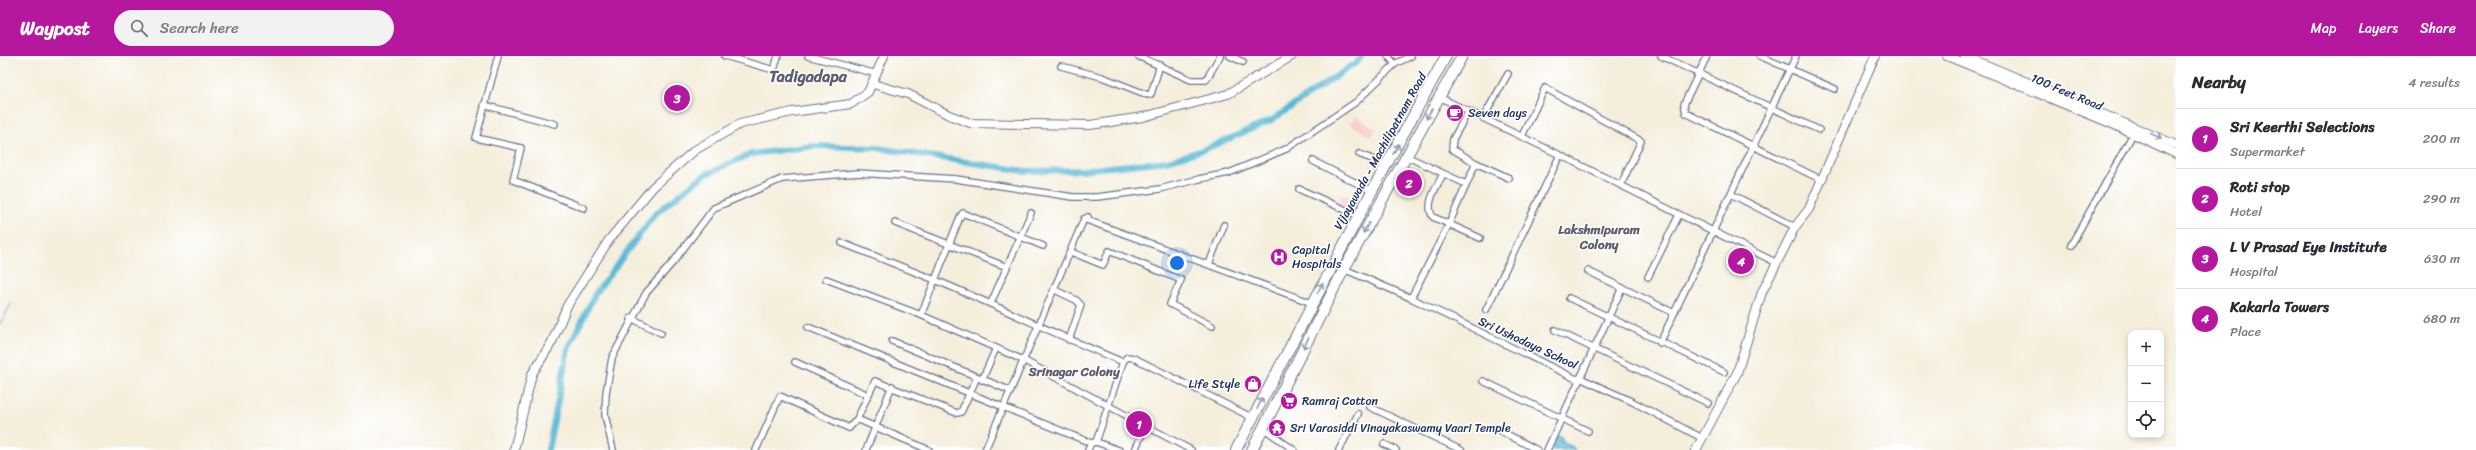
<!DOCTYPE html>
<meta charset="utf-8">
<style>
:root{--surface:#fff;--page:#f2f2f3;--text:#2b2b33;--muted:#7c7c81;--line:#e1e1e2;--accent:#b5179e}
body{margin:0;font-family:Sriracha,sans-serif;background:var(--page);color:var(--text)}
.controls{position:absolute;right:12px;bottom:12px;display:grid;overflow:hidden;border-radius:8px;box-shadow:0 2px 6px #0003}
.controls button{width:36px;height:36px;display:grid;place-items:center;padding:0;border:0;border-bottom:1px solid var(--line);background:var(--surface);color:var(--text);font:20px sans-serif}
.you{position:absolute;left:1177px;top:207px;width:14px;height:14px;margin:-10px;border:3px solid #fff;border-radius:50%;background:#1a73e8;box-shadow:0 0 0 6px #1a73e833}
.badge{display:grid;place-items:center;width:26px;height:26px;border-radius:50%;background:var(--accent);color:#fff;font-size:13px;font-weight:700}
.pin{position:absolute;translate:-50% -50%;border:2px solid #fff;box-shadow:0 1px 4px #0006}
.list{margin:0;padding:0;list-style:none}
h2{display:flex;justify-content:space-between;align-items:center;height:52px;margin:0;padding:0 16px;font-size:17px}
h2 small{font-size:13px;font-weight:400;color:var(--muted)}
.list li{display:grid;grid-template-columns:26px 1fr auto;gap:12px;align-items:center;box-sizing:border-box;height:60px;padding:0 16px;border-top:1px solid var(--line)}
.list b{display:block;font-size:15px;white-space:nowrap}
.list p{margin:0;font-size:13px;white-space:nowrap;color:var(--muted)}
.list em{font-size:13px;font-style:normal;color:var(--muted)}
.icon{flex:none;width:22px;height:22px;fill:none;stroke:currentColor;stroke-width:2;stroke-linecap:round;stroke-linejoin:round}
.map{position:relative;flex:none;width:2176px;height:394px;overflow:hidden}
header{display:flex;align-items:center;gap:24px;box-sizing:border-box;height:56px;padding:0 20px;background:var(--accent);color:#fff}
header strong{font-size:19px}
nav{display:flex;gap:22px;margin-inline-start:auto;font-size:14px}
.search{width:280px;height:36px;background:var(--page);display:flex;align-items:center;gap:10px;box-sizing:border-box;padding:0 14px;border-radius:22px;color:var(--muted);font-size:15px}
main{display:flex}
aside{flex:1;background:var(--surface)}
.map>svg:first-child{display:block}
.built{fill:#f7d0cf}
.water{fill:url(#water-waves);stroke:#387499}
.lines{fill:none;stroke-linecap:round;stroke-linejoin:round}
.stream{stroke:#56b8d4;stroke-width:1.5}
.canal{stroke:#56b8d4;stroke-width:6}
.street-casing{stroke:#67728a;stroke-width:8}
.secondary-casing{stroke:#67728a;stroke-width:10}
.highway-casing{stroke:#67728a;stroke-width:12}
.street{stroke:#fff;stroke-width:5.5}
.secondary{stroke:#fff;stroke-width:8}
.highway{stroke:#fff;stroke-width:10}
.oneway{stroke:#8d97ae}
.labels{text-anchor:middle;stroke-width:3;stroke-linejoin:round;paint-order:stroke}
.street-label{font-size:12px;fill:#1b2f5e;stroke:#fff}
.poi-label{font-size:12px;fill:#1b2f5e;stroke:#fff;text-anchor:start}
.neighbourhood-label{font-size:13px;font-weight:bold;fill:#605f72;stroke:#fff}
.district-label{font-size:16px;font-weight:bold;fill:#605f72;stroke:#fff}
</style>
<header>
<strong>Waypost</strong>
<div class="search"><svg class="icon" aria-label="search" viewBox="0 0 24 24"><circle cx="10" cy="10" r="6"/><path d="M15 15l6 6"/></svg>Search here</div>
<nav><a>Map</a><a>Layers</a><a>Share</a></nav>
</header>
<main>
<div class="map">
<svg width="2176" height="394" viewBox="0 0 2176 394">
<defs>
<pattern id="water-waves" width="16" height="10" patternUnits="userSpaceOnUse"><rect width="16" height="10" fill="#56b8d4"/><path d="M0 5q4-4 8 0t8 0" fill="none" stroke="#4696af"/></pattern>
</defs>
<rect width="100%" height="100%" fill="#fff"/>
<filter id="ink" filterUnits="userSpaceOnUse"><feTurbulence type="fractalNoise" baseFrequency=".025" numOctaves="2"/><feDisplacementMap in="SourceGraphic" scale="8" xChannelSelector="R" yChannelSelector="G"/><feConvolveMatrix kernelMatrix="1 2 1 2 8 2 1 2 1" color-interpolation-filters="sRGB"/></filter>
<filter id="wash" filterUnits="userSpaceOnUse"><feTurbulence type="fractalNoise" baseFrequency=".012" numOctaves="4" result="noise"/><feDisplacementMap in="SourceGraphic" scale="16" xChannelSelector="R" yChannelSelector="G"/><feGaussianBlur stdDeviation="0.9" result="paint"/><feColorMatrix in="noise" values="0 0 0 0 0 0 0 0 0 0 0 0 0 0 0 0 0 1.4 0 .05"/><feComposite in="paint" operator="in"/></filter>
<g filter="url(#wash)">
<rect width="100%" height="100%" fill="#f4eedb"/>
<g class="built">
<path d="M1355,60L1376,73L1371,81L1350,68Z"/>
<path d="M1342,138L1353,143L1349,153L1338,148Z"/>
</g>
<path class="water" d="M1560,379L1566,388L1572,390L1575,394H1552L1556,380Z"/>
<g class="lines">
<path class="stream" d="M0,268L11,248"/>
<path class="canal" d="M548,394L568,293L595,238L655,158L704,119L751,98L815,90L877,92L1025,115L1082,114L1167,105L1203,94L1272,64L1357,6L1362,0"/>
</g>
</g>
<g filter="url(#ink)">
<g class="lines">
<defs>
<g id="street">
<path d="M498,0L476,82L521,92L513,124L584,152"/>
<path d="M725,0L774,14L778,0"/>
<path d="M808,0L877,18"/>
<path d="M1138,0L1191,24H1206L1220,0"/>
<path d="M1230,0L1243,6"/>
<path d="M1388,0L1395,8"/>
<path d="M1661,0L1819,74"/>
<path d="M1707,0L1684,48L1686,57L1820,123"/>
<path d="M1760,0L1835,33"/>
<path d="M1061,10L1102,21L1148,39L1151,38L1160,9"/>
<path d="M1439,41L1560,99L1777,207"/>
<path d="M484,49L555,68"/>
<path d="M1468,56L1453,83L1452,93L1476,107L1509,122"/>
<path d="M1483,62L1508,18"/>
<path d="M1522,80L1545,32L1641,85L1621,129"/>
<path d="M1359,98L1387,109"/>
<path d="M1406,100L1466,128"/>
<path d="M1313,105L1372,135"/>
<path d="M1443,118C1437,131 1424,148 1433,161L1480,182"/>
<path d="M1299,133L1359,160"/>
<path d="M1731,138L1795,171"/>
<path d="M1084,163L1312,247"/>
<path d="M895,167L1007,211"/>
<path d="M842,187L935,224L960,161L963,157L1043,190"/>
<path d="M2071,189L2133,78"/>
<path d="M1071,196L1103,209L1109,195L1181,224L1170,248L1212,270"/>
<path d="M1209,208L1224,169"/>
<path d="M1344,213L1411,242L1576,323L1580,322L1633,346L1702,382"/>
<path d="M1588,215L1674,257"/>
<path d="M1648,221L1679,159"/>
<path d="M826,223L921,259L1023,304L1191,394"/>
<path d="M1055,234L1076,244L1081,249L1069,284"/>
<path d="M1411,242L1449,168L1476,107"/>
<path d="M1569,242L1724,316"/>
<path d="M991,247L1031,157"/>
<path d="M1486,254L1560,99"/>
<path d="M921,259L935,224C998,250 1059,280 1123,306"/>
<path d="M631,262L661,277"/>
<path d="M808,271L1091,387"/>
<path d="M1555,274L1708,347"/>
<path d="M892,285L1011,335"/>
<path d="M1660,287L1796,0"/>
<path d="M795,306L868,339"/>
<path d="M982,324L996,292"/>
<path d="M1483,325L1588,375"/>
<path d="M1370,351L1461,394"/>
<path d="M857,363L929,394"/>
<path d="M1263,372L1294,394"/>
<path d="M1497,373L1537,394"/>
<path d="M1096,386L1119,394"/>
<path d="M1384,388L1396,394"/>
<path d="M613,394L605,359L606,337L612,302L646,237L674,205L714,152L782,123L858,117L956,123L1073,141H1097L1160,133L1199,123L1229,117L1286,93L1356,46L1395,8L1411,0"/>
<path d="M756,394L780,340L849,372L857,363L875,325L957,357L961,356L977,321"/>
<path d="M866,394L892,330"/>
<path d="M985,394L1084,163L1088,161"/>
<path d="M1088,394L1091,387L1096,386L1123,306L1127,301L1134,302L1253,362"/>
<path d="M1135,394L1146,369"/>
<path d="M1339,394L1358,358"/>
<path d="M1547,394L1622,232"/>
</g>
<g id="secondary">
<path d="M1947,0L2108,66L2176,98"/>
<path d="M1965,0L2176,89"/>
<path d="M873,28L908,38L949,59L970,67L1090,69L1143,61L1228,38L1292,0"/>
<path d="M514,394L532,318L552,286L567,250L609,184L653,131L695,94L740,68L792,56L851,48L868,36L884,0"/>
<path d="M1696,394L1737,317L1762,236L1795,171L1809,153L1875,0"/>
</g>
<g id="highway">
<path d="M1236,394L1372,135L1446,0"/>
<path d="M1252,394L1344,213L1462,0"/>
</g>
</defs>
<use href="#street" class="street-casing"/>
<use href="#secondary" class="secondary-casing"/>
<use href="#highway" class="highway-casing"/>
<use href="#street" class="street"/>
<use href="#secondary" class="secondary"/>
<use href="#highway" class="highway"/>
</g>
<defs><path id="oneway-shaft" d="M-6 0H5M1.5-3L5.5 0L1.5 3" fill="none" stroke-width="1.6" stroke-linecap="round" stroke-linejoin="round"/></defs>
<g class="oneway">
<use href="#oneway-shaft" transform="translate(1429 58) rotate(119)"/>
<use href="#oneway-shaft" transform="translate(2156 80) rotate(24)"/>
<use href="#oneway-shaft" transform="translate(1396 93) rotate(-61)"/>
<use href="#oneway-shaft" transform="translate(1366 172) rotate(119)"/>
<use href="#oneway-shaft" transform="translate(1320 232) rotate(-62)"/>
<use href="#oneway-shaft" transform="translate(1306 287) rotate(117)"/>
<use href="#oneway-shaft" transform="translate(1260 347) rotate(-63)"/>
</g>
</g>
<defs>
<symbol id="cafe-disc" viewBox="-11 -11 22 22"><circle r="9.5" fill="#b5179e" stroke="#fff"/><path d="M-5.5-4.5H6V0H3Q3 3.5 0 3.5H-2.5Q-5.5 3.5-5.5 0ZM3-3.2v2h1.7v-2ZM-6 4.5H4V6H-6Z" fill="#fff"/></symbol>
<symbol id="hospital-disc" viewBox="-11 -11 22 22"><circle r="9.5" fill="#b5179e" stroke="#fff"/><path d="M-5-5h3v3.5h4V-5h3V5h-3V1.5h-4V5h-3Z" fill="#fff"/></symbol>
<symbol id="shop-disc" viewBox="-11 -11 22 22"><circle r="9.5" fill="#b5179e" stroke="#fff"/><path d="M-5-2.5h2.3a2.7 3.5 0 0 1 5.4 0H5L5.5 6h-11ZM-1.5-2.5h3a1.5 2.3 0 0 0-3 0Z" fill="#fff"/></symbol>
<symbol id="supermarket-disc" viewBox="-11 -11 22 22"><circle r="9.5" fill="#b5179e" stroke="#fff"/><path d="M-6-5.5h2.5l.6 2H6L4.5 2H-2.5L-4.4-4H-6ZM-1.5 3.2a1.3 1.3 0 1 0 .1 0ZM3 3.2a1.3 1.3 0 1 0 .1 0Z" fill="#fff"/></symbol>
<symbol id="temple-disc" viewBox="-11 -11 22 22"><circle r="9.5" fill="#b5179e" stroke="#fff"/><path d="M0-6L5-2H3V0L6.5 2.5H4V6H1.5V3h-3V6H-4V2.5H-6.5L-3 0V-2H-5Z" fill="#fff"/></symbol>
</defs>
<g fill-rule="evenodd">
<use href="#cafe-disc" x="1445" y="47" width="20" height="20"/>
<use href="#hospital-disc" x="1269" y="191" width="20" height="20"/>
<use href="#shop-disc" x="1243" y="318" width="20" height="20"/>
<use href="#supermarket-disc" x="1279" y="335" width="20" height="20"/>
<use href="#temple-disc" x="1267" y="362" width="20" height="20"/>
</g>
<g class="labels">
<g class="street-label">
<text transform="translate(2067 36) rotate(23)" y="4">100 Feet Road</text>
<text transform="translate(1380 95) rotate(-61)" y="4">Vijayawada - Machilipatnam Road</text>
<text transform="translate(1528 287) rotate(25)" y="4">Sri Ushodaya School</text>
</g>
<g class="poi-label">
<text x="1468" y="61">Seven days</text>
<text x="1292" y="198">Capital<tspan x="1292" dy="14">Hospitals</tspan></text>
<text x="1240" y="332" text-anchor="end">Life Style</text>
<text x="1302" y="349">Ramraj Cotton</text>
<text x="1290" y="376">Sri Varasiddi Vinayakaswamy Vaari Temple</text>
</g>
<g class="neighbourhood-label">
<text x="1599" y="178">Lakshmipuram<tspan x="1599" dy="15">Colony</tspan></text>
<text x="1074" y="320">Srinagar Colony</text>
</g>
<g class="district-label">
<text x="808" y="26">Tadigadapa</text>
</g>
</g>
</svg>
<div class="controls">
<button>+</button>
<button>−</button>
<button><svg class="icon" aria-label="locate" viewBox="0 0 24 24"><circle cx="12" cy="12" r="6"/><path d="M12 2v4M12 18v4M2 12h4M18 12h4"/></svg></button>
</div>
<div class="you"></div>
<div class="pin badge" style="left:1139px;top:368px">1</div>
<div class="pin badge" style="left:1409px;top:127px">2</div>
<div class="pin badge" style="left:677px;top:42px">3</div>
<div class="pin badge" style="left:1741px;top:205px">4</div>
</div>
<aside>
<h2>Nearby<small>4 results</small></h2>
<ul class="list">
<li><span class="badge">1</span><div><b>Sri Keerthi Selections</b><p>Supermarket</p></div><em>200 m</em></li>
<li><span class="badge">2</span><div><b>Roti stop</b><p>Hotel</p></div><em>290 m</em></li>
<li><span class="badge">3</span><div><b>L V Prasad Eye Institute</b><p>Hospital</p></div><em>630 m</em></li>
<li><span class="badge">4</span><div><b>Kakarla Towers</b><p>Place</p></div><em>680 m</em></li>
</ul>
</aside>
</main>
